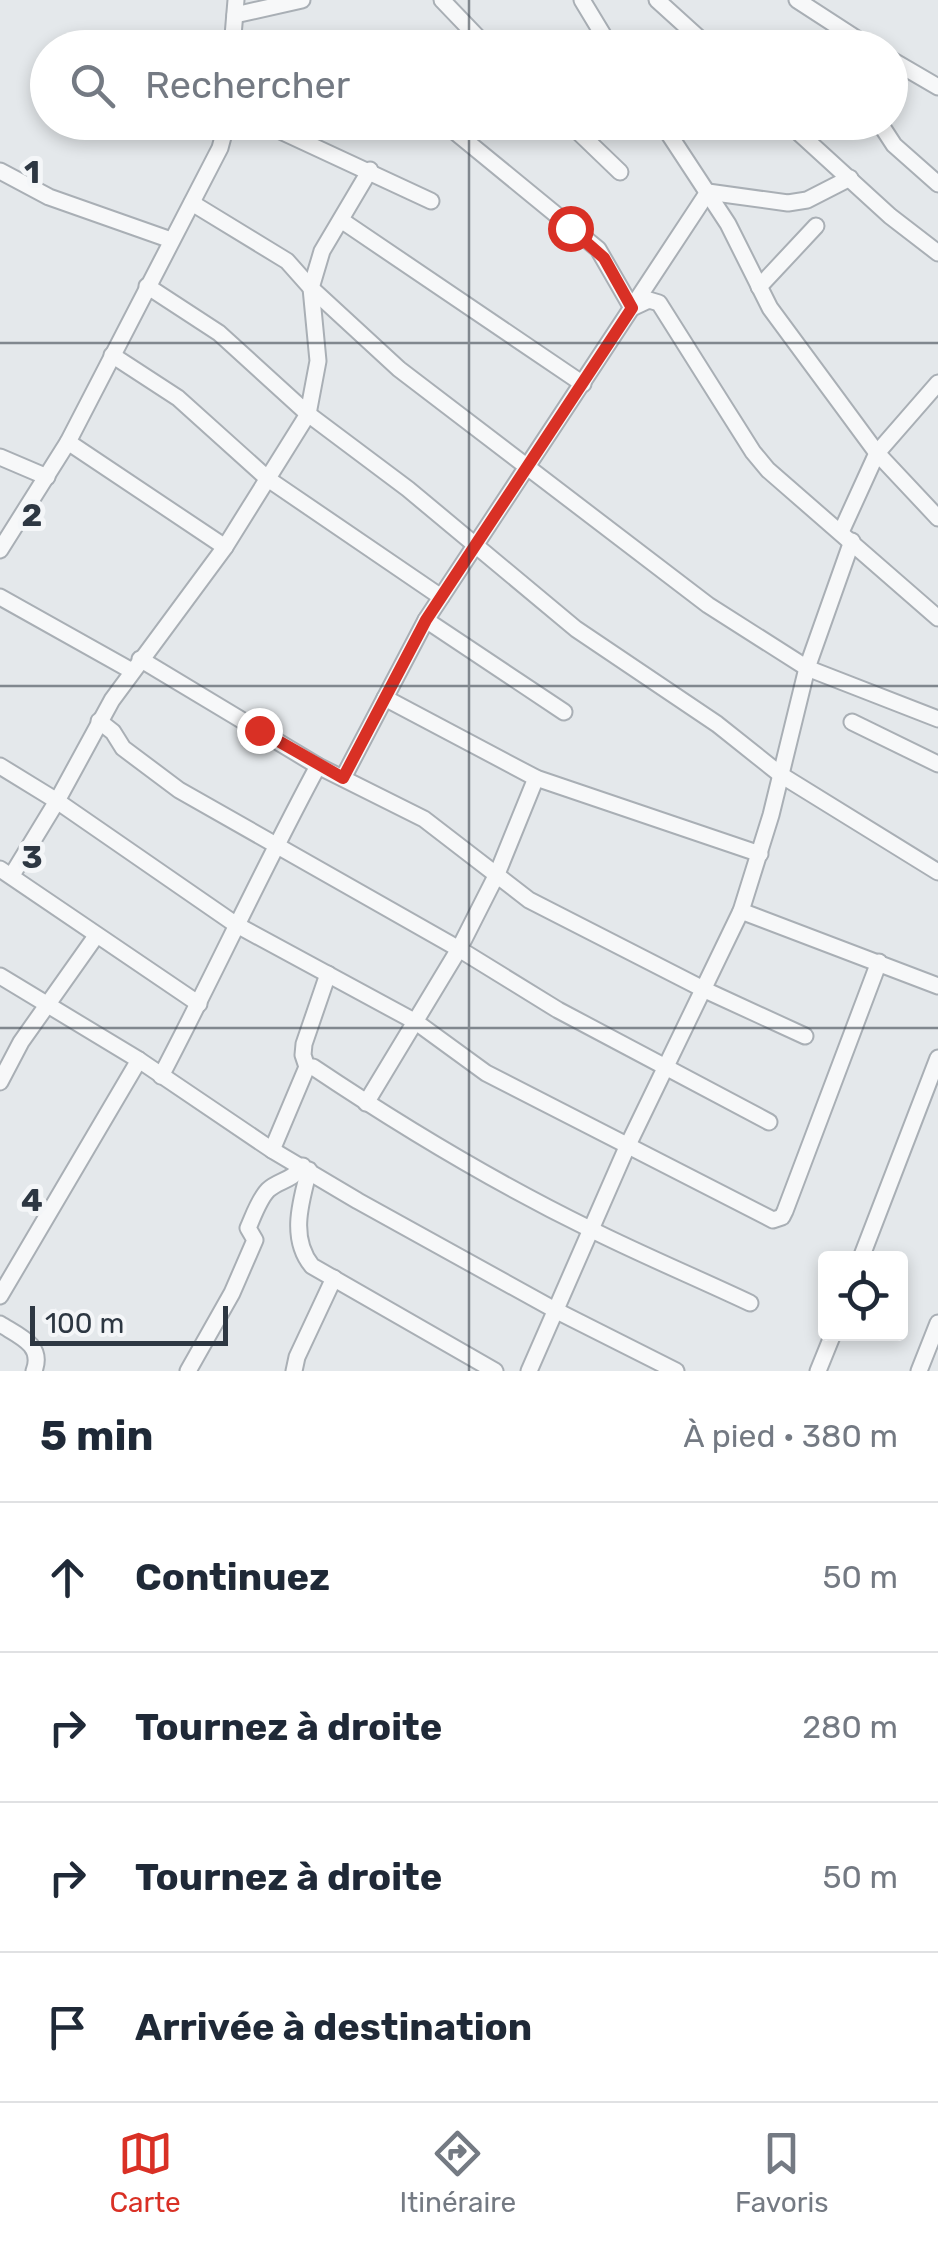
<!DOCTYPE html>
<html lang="fr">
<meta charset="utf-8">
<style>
:root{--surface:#fff;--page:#f6f6f7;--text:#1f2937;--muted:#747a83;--line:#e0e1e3;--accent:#d93025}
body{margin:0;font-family:Rubik,sans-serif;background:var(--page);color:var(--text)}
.controls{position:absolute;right:30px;bottom:30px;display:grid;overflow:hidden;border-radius:10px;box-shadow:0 5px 15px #0003}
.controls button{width:90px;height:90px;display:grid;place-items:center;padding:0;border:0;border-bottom:2px solid var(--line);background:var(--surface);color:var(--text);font:50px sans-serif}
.scale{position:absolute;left:30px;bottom:25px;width:198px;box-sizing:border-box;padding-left:10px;border:5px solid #2d3742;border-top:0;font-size:28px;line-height:35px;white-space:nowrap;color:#2d3742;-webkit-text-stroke:8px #f4f6f8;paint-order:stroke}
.stop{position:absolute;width:30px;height:30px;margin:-22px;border:8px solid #d93025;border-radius:50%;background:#fff}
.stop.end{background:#d93025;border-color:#fff;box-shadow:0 2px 10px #0008}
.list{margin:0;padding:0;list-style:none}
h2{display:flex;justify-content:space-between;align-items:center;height:130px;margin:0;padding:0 40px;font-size:42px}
h2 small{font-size:32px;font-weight:400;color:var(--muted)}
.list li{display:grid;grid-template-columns:65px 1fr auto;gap:30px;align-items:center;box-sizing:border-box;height:150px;padding:0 40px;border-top:2px solid var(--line)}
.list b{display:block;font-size:38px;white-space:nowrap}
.list em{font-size:32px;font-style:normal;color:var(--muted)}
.icon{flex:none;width:55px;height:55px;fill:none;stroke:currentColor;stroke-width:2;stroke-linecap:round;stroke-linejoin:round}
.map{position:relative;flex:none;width:938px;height:1371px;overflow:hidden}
.search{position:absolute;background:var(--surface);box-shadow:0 5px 15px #0003;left:30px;right:30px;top:30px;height:110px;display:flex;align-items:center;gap:25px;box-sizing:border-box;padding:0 35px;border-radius:55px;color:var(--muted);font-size:38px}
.sheet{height:730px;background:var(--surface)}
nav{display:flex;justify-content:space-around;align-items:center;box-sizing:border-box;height:140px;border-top:2px solid var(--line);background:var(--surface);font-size:28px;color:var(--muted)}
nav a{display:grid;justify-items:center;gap:5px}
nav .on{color:var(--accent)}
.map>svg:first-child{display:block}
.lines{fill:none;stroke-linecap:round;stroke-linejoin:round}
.minor-casing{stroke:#a9afb5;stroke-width:19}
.minor{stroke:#f7f8f9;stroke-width:15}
.route{stroke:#d93025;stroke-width:12}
.grid{fill:none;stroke:#2d3742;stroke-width:2.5;stroke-opacity:0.55}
.grid-label{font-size:32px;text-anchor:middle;font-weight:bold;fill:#2d3742;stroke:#f4f6f8;stroke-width:10;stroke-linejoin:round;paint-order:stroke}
</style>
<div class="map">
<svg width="938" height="1371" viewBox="0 0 938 1371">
<rect width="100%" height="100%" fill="#e4e8eb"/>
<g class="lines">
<defs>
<g id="minor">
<path d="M442,0L488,48"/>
<path d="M582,0L611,48"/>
<path d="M657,0L710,48"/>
<path d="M797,0L871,48"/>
<path d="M235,15L302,0"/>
<path d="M232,48L236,0"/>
<path d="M890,59L938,87"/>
<path d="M261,122L431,201"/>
<path d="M443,122L598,249L632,308L649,300L659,303L753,452L768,470L938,618"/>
<path d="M568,122L620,172"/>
<path d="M661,122L728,224L770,308L877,453L938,518"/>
<path d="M787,122L890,216L938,253"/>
<path d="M879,122L894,145L938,184"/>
<path d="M0,171L49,197L171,240"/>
<path d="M192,203L287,261L311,288L399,369L708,605L807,668L938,719"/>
<path d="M341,220L583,384"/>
<path d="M147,286L219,333L308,414L408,489L576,629L717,724L781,775L938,872"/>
<path d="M759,287L816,226"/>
<path d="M112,355L178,398L268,479L441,597"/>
<path d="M68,442L225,547"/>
<path d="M0,457L47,477"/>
<path d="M841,532L877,453L938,383"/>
<path d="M0,550L68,442L220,148L227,122"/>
<path d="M0,597L132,671"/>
<path d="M426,620L564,712"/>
<path d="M140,659L318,766L424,819L529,900L705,990L805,1036"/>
<path d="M385,698L536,778L760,854"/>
<path d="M99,721L113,732L123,748L179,790L459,949L558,1010L769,1122"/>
<path d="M852,722L938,764"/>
<path d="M0,766L57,801L235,924L416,1022L486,1073L773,1220L782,1217L785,1211L879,962"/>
<path d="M343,778L426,620L708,192L788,203L807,200L850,178"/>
<path d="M0,869L199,1004"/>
<path d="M12,875L57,801L112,700L225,547L308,414L318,361L311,288L322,251L370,170"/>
<path d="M741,911L938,986"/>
<path d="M0,976L139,1060L272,1150L358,1201L555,1310L676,1371"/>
<path d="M307,1067H313C401,1126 494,1182 590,1229C642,1255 697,1278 750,1303"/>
<path d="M161,1076C215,973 263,868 318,766"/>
<path d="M0,1082L21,1042L96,936"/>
<path d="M366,1103L459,949L497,874L536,778"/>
<path d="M272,1150L307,1067L303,1055L304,1044L328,974"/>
<path d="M309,1170C301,1201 289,1238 312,1266L495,1371"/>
<path d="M861,1258L938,1058"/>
<path d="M0,1296L139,1060"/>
<path d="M0,1324C19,1336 44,1345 34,1371"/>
<path d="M188,1371L232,1293L255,1240L248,1228C253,1217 259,1199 268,1190C279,1180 290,1182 303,1166"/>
<path d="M294,1371L297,1357L334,1278"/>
<path d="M529,1371L627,1147L741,911L771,815L807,668L852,541"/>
<path d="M818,1371L833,1334"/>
<path d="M919,1371L938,1323"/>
</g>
</defs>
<use href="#minor" class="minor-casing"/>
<use href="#minor" class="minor"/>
</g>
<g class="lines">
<path class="route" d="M259,730L343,778L426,620L632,308L604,258L570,228"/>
</g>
<path class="grid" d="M469,0V48M469,122V1371M0,343H938M0,686H938M0,1028H938"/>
<g class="grid-label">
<text x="32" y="183">1</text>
<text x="32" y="526">2</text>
<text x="32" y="868">3</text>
<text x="32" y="1211">4</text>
</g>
</svg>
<div class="controls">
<button><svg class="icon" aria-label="locate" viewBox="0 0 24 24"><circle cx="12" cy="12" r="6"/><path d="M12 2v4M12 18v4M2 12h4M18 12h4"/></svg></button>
</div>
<div class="scale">100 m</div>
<div class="stop" style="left:570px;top:228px"></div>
<div class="stop end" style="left:259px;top:730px"></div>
<div class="search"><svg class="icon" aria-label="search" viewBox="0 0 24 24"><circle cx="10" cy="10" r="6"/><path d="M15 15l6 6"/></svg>Rechercher</div>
</div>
<section class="sheet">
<h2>5 min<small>À pied · 380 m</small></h2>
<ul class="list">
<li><svg class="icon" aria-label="ahead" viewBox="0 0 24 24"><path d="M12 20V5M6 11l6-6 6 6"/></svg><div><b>Continuez</b></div><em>50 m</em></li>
<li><svg class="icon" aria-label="right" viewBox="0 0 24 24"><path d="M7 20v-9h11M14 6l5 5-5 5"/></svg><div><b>Tournez à droite</b></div><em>280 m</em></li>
<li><svg class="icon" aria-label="right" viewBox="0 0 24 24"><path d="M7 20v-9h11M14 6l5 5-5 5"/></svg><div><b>Tournez à droite</b></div><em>50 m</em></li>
<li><svg class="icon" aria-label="arrive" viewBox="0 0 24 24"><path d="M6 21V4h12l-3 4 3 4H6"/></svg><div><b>Arrivée à destination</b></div></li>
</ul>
</section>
<nav>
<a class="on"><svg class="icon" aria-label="map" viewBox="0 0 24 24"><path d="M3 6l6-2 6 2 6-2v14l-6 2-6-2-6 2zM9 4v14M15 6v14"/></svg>Carte</a>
<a><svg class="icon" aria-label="directions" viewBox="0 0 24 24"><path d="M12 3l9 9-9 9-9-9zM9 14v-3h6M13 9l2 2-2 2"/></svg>Itinéraire</a>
<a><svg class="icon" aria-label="saved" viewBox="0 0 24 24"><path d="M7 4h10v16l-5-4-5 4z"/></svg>Favoris</a>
</nav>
